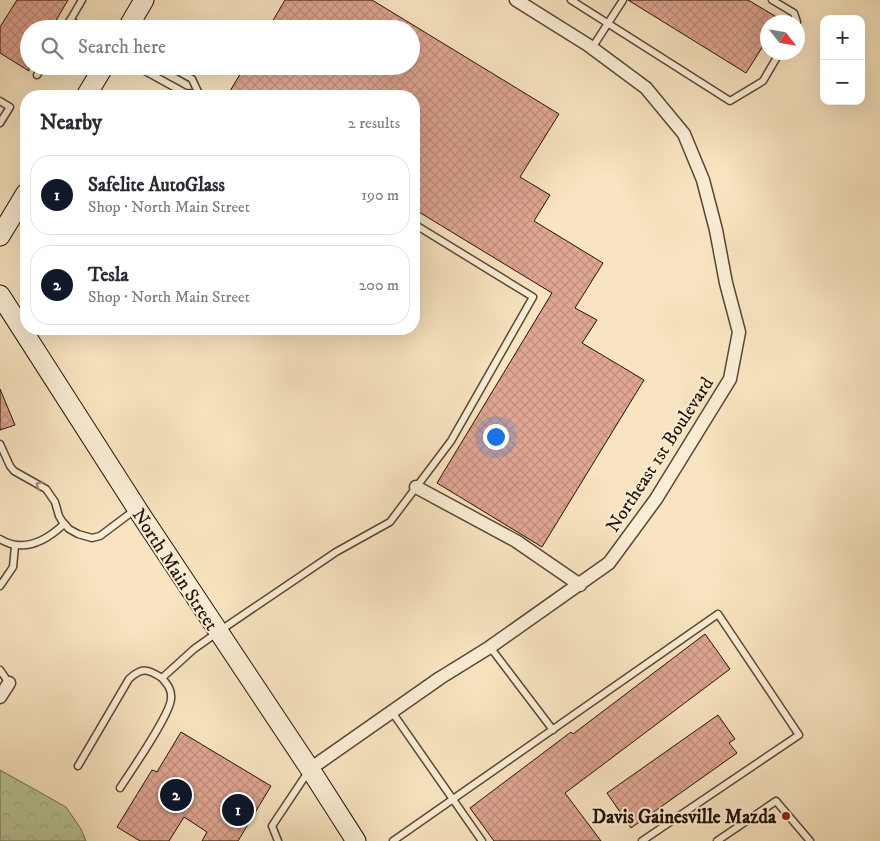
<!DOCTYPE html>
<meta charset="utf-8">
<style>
:root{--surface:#fff;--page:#f7f7f7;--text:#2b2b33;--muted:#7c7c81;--line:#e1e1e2;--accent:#111827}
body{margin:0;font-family:"IM FELL DW Pica",serif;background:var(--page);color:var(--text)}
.controls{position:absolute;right:15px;top:15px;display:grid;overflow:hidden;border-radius:10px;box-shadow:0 5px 20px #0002}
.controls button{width:45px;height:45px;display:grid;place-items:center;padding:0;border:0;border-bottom:1px solid var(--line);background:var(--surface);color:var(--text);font:25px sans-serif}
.compass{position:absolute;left:760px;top:15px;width:45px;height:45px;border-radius:50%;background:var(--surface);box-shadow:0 5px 20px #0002;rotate:121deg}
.you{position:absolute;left:495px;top:436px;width:18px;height:18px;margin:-12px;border:4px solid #fff;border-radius:50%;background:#1a73e8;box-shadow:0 0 0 8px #1a73e833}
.badge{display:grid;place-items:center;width:32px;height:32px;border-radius:50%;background:var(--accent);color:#fff;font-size:16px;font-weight:700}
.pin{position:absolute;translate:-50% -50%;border:2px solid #fff;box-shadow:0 1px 5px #0006}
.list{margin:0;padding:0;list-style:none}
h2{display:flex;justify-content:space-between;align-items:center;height:65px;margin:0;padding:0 20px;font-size:21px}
h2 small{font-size:16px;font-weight:400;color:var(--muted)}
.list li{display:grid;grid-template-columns:32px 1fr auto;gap:15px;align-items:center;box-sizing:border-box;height:80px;margin:0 10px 10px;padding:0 10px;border:1px solid var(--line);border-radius:20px}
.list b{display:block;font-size:19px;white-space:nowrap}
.list p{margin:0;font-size:16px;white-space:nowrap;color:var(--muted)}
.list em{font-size:16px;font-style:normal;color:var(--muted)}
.icon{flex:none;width:28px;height:28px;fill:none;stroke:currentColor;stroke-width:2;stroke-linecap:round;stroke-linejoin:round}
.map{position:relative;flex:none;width:880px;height:841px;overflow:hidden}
.search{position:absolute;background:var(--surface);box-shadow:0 5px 20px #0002;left:20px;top:20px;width:400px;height:55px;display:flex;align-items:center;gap:12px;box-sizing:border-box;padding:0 18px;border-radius:28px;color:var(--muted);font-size:19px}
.panel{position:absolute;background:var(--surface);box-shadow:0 5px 20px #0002;left:20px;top:90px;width:400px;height:245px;border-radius:20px}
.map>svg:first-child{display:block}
.forest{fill:url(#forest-crowns);stroke:#6e6c4e}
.building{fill:url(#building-cross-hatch);stroke:#231305}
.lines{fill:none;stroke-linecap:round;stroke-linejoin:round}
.lane-casing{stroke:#584734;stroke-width:9}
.street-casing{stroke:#584734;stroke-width:15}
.secondary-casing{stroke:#231305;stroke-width:21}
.lane{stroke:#faedd6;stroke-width:6}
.street{stroke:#faedd6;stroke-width:12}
.secondary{stroke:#faedd6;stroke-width:19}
.oneway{stroke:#998b78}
.poi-dot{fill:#8f2418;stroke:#faedd6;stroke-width:2}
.labels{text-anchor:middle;stroke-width:4;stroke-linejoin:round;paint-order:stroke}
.street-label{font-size:19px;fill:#231305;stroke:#faedd6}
.poi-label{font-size:19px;font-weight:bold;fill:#231305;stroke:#faedd6;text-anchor:end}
</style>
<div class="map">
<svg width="880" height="841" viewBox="0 0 880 841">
<defs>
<pattern id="forest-crowns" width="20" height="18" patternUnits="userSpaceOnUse" patternTransform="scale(1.25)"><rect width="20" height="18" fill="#b8c597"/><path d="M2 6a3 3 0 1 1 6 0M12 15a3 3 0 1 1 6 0" fill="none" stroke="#9ea881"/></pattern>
<pattern id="building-cross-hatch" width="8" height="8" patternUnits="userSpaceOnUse" patternTransform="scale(1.25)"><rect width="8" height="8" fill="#e0a693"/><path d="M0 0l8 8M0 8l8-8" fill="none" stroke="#c08e7d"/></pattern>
</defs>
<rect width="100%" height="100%" fill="#f8e4c0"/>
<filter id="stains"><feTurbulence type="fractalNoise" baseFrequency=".004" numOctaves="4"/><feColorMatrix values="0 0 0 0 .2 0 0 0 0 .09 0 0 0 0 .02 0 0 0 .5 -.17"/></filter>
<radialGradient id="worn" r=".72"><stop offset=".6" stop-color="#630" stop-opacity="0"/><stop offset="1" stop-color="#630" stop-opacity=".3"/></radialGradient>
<path class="forest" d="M0,770L66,807L81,829L86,841H0Z"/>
<g class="building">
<path d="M17,0H68L51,29H29V71L0,53V27Z"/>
<path d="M285,0H372L559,114L520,177L550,195L534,221L603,263L575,308L597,320L582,343L644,380L542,547L437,483L552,293L414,209V96H227L245,66H411V29H268Z"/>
<path d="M628,0H748L785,22H768V38L746,73Z"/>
<path d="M0,389L15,425L0,430Z"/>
<path d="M705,634L730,669L565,793L601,841H494L470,808L571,732L573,734Z"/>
<path d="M718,715L735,739L729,743L737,753L631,828L607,793Z"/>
<path d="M181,732L271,786L238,841H202L207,832L184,817L169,841H140L117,827L152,770L157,772Z"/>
</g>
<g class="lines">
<defs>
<g id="lane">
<path d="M571,0L730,101L763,81L780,52"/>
<path d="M772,0L794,13L797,22"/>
<path d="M70,20L84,29"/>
<path d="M65,29L82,0"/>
<path d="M592,48L623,0"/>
<path d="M136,66L185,93L199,94"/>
<path d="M169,66L192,79L199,94L203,96"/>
<path d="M37,75L43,66"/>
<path d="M0,101L10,107L0,123"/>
<path d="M0,444L10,466L14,471L46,489L55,502L59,516L62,521L69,529L78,534L92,538L100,536L136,509"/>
<path d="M0,539C23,553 46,541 64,524"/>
<path d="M0,586L13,567L15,546"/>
<path d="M490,647L553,730"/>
<path d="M0,670L9,683"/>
<path d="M392,712L482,841"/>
<path d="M78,766L129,679C142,667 148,669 162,678"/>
<path d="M120,788C131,771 170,715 171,699C172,690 168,685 162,678L194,649L218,632L336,552L390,522L451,441L533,297L414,224"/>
<path d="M278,841L272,826L308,772"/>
<path d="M393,841L718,614L799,735L642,841"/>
<path d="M717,841L776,801L810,841"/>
</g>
<g id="street">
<path d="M416,487L516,541L580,585"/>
<path d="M0,697L9,683"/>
<path d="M310,769L440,678L490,647L609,563L656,499L730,379L739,332L726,283L716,230L703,180L684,134L646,88L588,45L516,0"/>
</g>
<g id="secondary">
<path d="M127,29L144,0"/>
<path d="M86,96L104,66"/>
<path d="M0,236L26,193"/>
<path d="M0,295L141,515L310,769L356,841"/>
</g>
</defs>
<use href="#lane" class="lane-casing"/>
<use href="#street" class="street-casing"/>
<use href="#secondary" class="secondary-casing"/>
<use href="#lane" class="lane"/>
<use href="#street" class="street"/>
<use href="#secondary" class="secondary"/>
</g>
<defs><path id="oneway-chevron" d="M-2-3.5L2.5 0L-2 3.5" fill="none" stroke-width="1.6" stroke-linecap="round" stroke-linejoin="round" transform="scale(1.25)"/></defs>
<use class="oneway" href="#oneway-chevron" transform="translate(39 485) rotate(-150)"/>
<circle class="poi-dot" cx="786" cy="816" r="5"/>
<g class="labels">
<g class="street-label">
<text transform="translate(659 454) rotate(-57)" y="7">Northeast 1st Boulevard</text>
<text transform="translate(176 569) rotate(57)" y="7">North Main Street</text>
</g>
<g class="poi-label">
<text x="776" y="823">Davis Gainesville Mazda</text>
</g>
</g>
<rect width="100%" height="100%" filter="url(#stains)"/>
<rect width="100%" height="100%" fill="url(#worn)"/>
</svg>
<div class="controls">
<button>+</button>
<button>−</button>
</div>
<svg class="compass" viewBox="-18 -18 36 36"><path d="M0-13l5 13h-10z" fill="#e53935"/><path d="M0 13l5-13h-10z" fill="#7c7c81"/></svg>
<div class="you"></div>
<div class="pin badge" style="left:238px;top:810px">1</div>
<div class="pin badge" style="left:176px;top:795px">2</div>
<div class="search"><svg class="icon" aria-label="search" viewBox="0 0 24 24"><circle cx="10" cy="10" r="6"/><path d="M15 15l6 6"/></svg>Search here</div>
<section class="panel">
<h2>Nearby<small>2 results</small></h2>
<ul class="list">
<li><span class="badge">1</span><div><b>Safelite AutoGlass</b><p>Shop · North Main Street</p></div><em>190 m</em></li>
<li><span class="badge">2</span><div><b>Tesla</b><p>Shop · North Main Street</p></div><em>200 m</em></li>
</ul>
</section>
</div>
